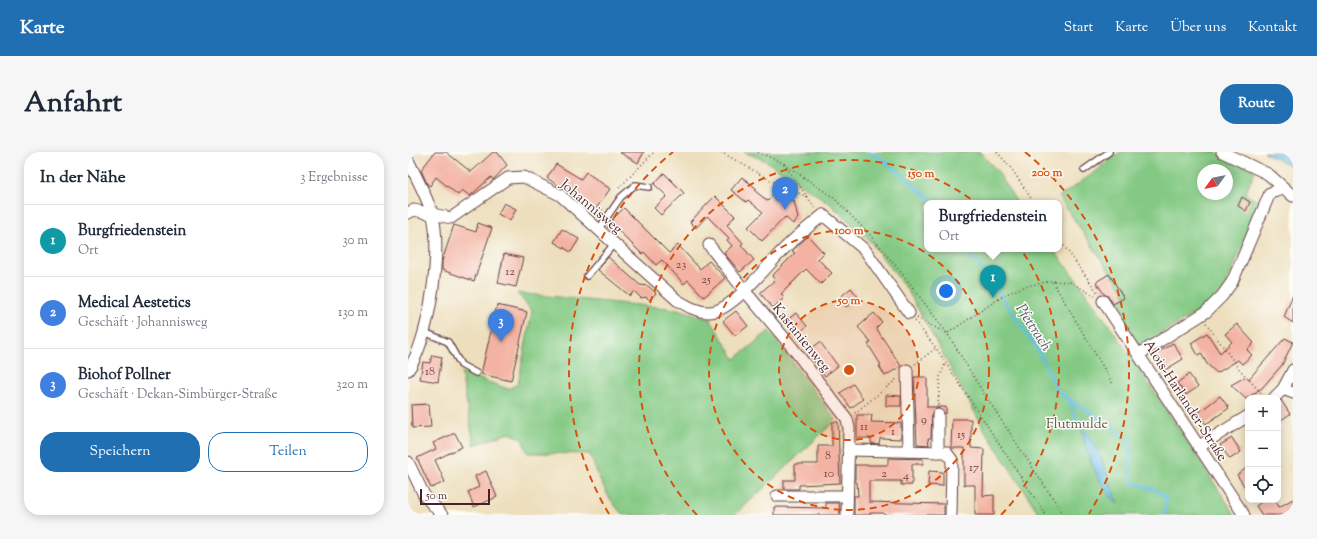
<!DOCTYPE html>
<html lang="de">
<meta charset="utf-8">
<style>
:root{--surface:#fff;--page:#f6f6f7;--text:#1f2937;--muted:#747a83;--line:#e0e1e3;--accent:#1f6fb2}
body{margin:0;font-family:"Sorts Mill Goudy",serif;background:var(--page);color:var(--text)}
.controls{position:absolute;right:12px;bottom:12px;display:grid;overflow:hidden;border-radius:8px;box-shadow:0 2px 10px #0003}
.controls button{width:36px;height:36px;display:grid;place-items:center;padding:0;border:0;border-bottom:1px solid var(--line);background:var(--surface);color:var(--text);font:20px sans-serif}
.compass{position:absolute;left:789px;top:12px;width:36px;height:36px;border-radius:50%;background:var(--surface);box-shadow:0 2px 10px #0003;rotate:237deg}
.scale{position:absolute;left:12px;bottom:10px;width:70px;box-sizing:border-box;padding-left:4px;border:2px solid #4a1f2b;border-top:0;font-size:11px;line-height:14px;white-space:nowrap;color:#4a1f2b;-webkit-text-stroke:3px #fdfcf7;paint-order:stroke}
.you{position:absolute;left:538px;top:139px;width:14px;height:14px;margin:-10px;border:3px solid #fff;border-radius:50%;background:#1a73e8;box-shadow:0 0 0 6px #1a73e833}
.badge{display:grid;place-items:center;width:26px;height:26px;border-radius:50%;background:var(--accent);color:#fff;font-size:13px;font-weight:700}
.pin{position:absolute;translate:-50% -33px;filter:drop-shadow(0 1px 2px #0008)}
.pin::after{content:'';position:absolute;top:21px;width:14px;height:12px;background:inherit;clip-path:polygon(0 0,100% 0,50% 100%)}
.popup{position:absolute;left:516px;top:48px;width:138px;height:52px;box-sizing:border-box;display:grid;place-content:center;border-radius:8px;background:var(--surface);filter:drop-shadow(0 1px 3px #0005);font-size:13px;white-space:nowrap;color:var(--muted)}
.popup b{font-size:15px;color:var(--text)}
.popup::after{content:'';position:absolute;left:50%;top:100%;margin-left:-8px;border:8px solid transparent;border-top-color:var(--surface)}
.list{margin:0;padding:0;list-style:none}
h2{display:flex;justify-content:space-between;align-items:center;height:52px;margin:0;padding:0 16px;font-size:17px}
h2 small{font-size:13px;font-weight:400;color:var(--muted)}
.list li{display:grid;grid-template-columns:26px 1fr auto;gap:12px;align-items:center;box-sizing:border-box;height:72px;padding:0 16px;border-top:1px solid var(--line)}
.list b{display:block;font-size:15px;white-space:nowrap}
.list p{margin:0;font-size:13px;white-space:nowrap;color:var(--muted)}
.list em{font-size:13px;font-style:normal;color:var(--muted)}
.actions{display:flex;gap:8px;padding:12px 16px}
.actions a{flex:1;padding:9px 0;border:1px solid var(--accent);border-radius:16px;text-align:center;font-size:14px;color:var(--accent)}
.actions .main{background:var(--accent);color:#fff}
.icon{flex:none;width:22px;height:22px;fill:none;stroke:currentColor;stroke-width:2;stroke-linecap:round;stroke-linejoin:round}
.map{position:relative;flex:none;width:885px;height:363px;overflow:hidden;border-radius:16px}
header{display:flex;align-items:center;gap:24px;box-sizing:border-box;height:56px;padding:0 20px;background:var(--accent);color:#fff}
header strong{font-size:19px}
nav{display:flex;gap:22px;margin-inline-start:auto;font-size:14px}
.intro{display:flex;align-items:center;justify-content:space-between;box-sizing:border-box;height:96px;padding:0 24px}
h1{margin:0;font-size:28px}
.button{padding:10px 18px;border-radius:16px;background:var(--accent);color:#fff;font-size:14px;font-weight:700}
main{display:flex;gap:24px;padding:0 24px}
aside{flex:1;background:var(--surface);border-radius:16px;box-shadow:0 2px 10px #0003}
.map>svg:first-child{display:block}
.green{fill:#83c983;stroke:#667457;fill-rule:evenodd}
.water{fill:#66bee3;stroke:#586e87}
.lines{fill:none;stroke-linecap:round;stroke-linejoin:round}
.stream{stroke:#66bee3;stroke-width:3}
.building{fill:#f3b2a2}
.lane-casing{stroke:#623c41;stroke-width:8}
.street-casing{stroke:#623c41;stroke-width:13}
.path{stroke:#623c41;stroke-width:1.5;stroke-dasharray:1 3;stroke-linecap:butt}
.lane{stroke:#fff;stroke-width:5.5}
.street{stroke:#fff;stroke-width:11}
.ring{fill:none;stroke:#d8530f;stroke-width:2;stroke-dasharray:7 5}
.labels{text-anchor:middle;stroke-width:3;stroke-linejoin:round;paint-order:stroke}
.number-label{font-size:12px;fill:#744449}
.street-label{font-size:14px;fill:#4a1f2b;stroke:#fdfcf7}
.park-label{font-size:14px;fill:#5e5a4a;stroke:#fdfcf7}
.water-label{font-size:15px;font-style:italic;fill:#54576b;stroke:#fdfcf7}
.centre{fill:#d8530f;stroke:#fdfcf7;stroke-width:2}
.ring-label{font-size:12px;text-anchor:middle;font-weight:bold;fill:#d8530f;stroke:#fdfcf7;stroke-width:3;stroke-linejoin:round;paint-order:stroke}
</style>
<header>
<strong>Karte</strong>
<nav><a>Start</a><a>Karte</a><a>Über uns</a><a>Kontakt</a></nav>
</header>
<div class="intro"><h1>Anfahrt</h1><a class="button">Route</a></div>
<main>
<aside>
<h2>In der Nähe<small>3 Ergebnisse</small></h2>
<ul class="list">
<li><span class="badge" style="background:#0f9aa8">1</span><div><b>Burgfriedenstein</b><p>Ort</p></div><em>30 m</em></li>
<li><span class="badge" style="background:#3f7fe0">2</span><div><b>Medical Aestetics</b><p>Geschäft · Johannisweg</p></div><em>130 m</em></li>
<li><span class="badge" style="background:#3f7fe0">3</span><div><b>Biohof Pollner</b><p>Geschäft · Dekan-Simbürger-Straße</p></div><em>320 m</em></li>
</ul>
<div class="actions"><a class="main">Speichern</a><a>Teilen</a></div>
</aside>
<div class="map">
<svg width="885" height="363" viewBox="0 0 885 363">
<rect width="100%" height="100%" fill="#fdfcf7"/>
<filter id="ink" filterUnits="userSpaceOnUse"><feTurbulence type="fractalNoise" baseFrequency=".025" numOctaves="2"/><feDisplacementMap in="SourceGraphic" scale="8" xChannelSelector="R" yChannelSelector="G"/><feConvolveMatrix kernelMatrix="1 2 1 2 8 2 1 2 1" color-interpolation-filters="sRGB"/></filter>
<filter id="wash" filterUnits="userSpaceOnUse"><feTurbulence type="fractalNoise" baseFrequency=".012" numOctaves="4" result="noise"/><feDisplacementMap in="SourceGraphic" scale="16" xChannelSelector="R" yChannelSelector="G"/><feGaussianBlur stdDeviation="0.9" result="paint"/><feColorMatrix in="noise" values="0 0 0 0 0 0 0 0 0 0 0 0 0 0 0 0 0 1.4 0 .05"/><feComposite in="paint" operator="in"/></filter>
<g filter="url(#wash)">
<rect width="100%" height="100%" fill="#eddfbd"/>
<g class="green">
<path d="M336,0H572L590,20L609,51H519V97H645C711,182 768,273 827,363H632L576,277L500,139L462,89L421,51L358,9Z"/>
<path d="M712,0H807L847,19L837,42L853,51L815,139L796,156L735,193H729L703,156L718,145L716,141L651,45L693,16L694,13ZM795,18H819V42H795Z"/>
<path d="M109,141L270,157L302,167L327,207L361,179L428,268L327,363H215C198,345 190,325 182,302L120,301L113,286L101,281L66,293L53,220L100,237L110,232L124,159Z"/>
</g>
<g class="water">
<path d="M856,0H885V15Z"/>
<path d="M673,276L680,282L689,296L710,352C691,336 678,300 673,276Z"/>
</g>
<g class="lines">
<g class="stream">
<path d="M460,0L476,8L527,51"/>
<path d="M556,97L577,120L632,202L650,240L699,271L724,291L721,313L724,330L747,338L758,346L756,363"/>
<path d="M660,246L673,276"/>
</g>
</g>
<g id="blocks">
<g class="building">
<path d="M27,0H38L63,20L85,0H89L99,13L87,26L85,28L83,25L62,44L54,38L50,43L28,25L22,34L19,32L13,18Z"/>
<path d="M211,0H236L230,11Z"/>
<path d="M148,12L173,27L178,20L202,37L187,58L139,26Z"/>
<path d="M256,21L276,41L253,63L246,56L259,44L246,32Z"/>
<path d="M334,25L349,37L347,39L360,49L368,38L386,49L390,66L385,72L377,65L354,89L340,75L355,60L340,48L338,50L323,38Z"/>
<path d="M307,44L327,64L319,73L335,91L333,93L346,108L332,120L316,101L324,94L319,88L321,86L299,64L288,76L282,70Z"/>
<path d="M834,45L842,50L838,59L830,54Z"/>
<path d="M96,51L108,57L102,69L90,62Z"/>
<path d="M216,56L261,101L270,93L292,117L301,109L317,126L296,145L280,128L276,132L254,108L248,113L236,100L234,102L202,70Z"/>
<path d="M70,71L84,76L66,129L34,118V109L46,73L68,80Z"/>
<path d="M154,77L171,87L163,100L146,90Z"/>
<path d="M400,84L416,101L410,107L424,121L413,132L398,117L373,142L376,146L365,156L352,141L367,128L364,124L387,101L384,99Z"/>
<path d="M96,102L115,106L108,135L90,131Z"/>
<path d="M200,105L232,133L240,134L248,141L242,148L238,145L233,146L226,139L222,144L190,118Z"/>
<path d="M701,122L716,146L705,152L701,145L696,142L688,130Z"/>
<path d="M443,136L450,145L438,155L431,146Z"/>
<path d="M885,143V171L876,165Z"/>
<path d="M89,153L119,160L103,229L73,222Z"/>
<path d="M328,159L340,174L327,184L315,169Z"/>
<path d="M388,161L399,174L387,184L377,170Z"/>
<path d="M466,161L474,170L468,176L493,214L477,224L471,214L473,213L460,192L463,190L450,175Z"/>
<path d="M829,172L846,191L839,198L844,203L834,212L830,208L809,221L799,212L793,201L790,203L783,191L799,181L812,201L824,190L817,182Z"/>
<path d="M877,186L885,190L874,213L854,236L838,247L823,233L837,225L840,228Z"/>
<path d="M412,190L430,214L417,224L399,200Z"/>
<path d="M765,191L775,207L757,218L747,202Z"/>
<path d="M24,203L34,205L30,230L12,227L15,210L22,211Z"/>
<path d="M781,222L790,235L778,243L769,231Z"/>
<path d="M506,225H519V255H538V262L530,256L524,260L523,286H520L521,293L509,292Z"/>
<path d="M445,232L455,247L443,256L432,241Z"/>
<path d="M478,243L493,244V254H478Z"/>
<path d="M812,244L821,256L798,272L790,261Z"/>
<path d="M873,248L882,262L870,270V252Z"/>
<path d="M21,252L23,275L4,276L3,253Z"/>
<path d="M449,263H464L463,270L493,271V287L472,286L471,292L463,291V286H449Z"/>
<path d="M544,267H563V296L576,297L575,344L586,343V363H567V333H556V296H543Z"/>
<path d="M424,270H430L432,331L391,333V337H376V328H387V312H410V294H424Z"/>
<path d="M47,281L54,295L27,308L37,330L23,336L9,306L28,297L25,291Z"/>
<path d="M824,286L833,300L822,307L812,293Z"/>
<path d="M480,306L515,307V312H504V333H493V329H461V350L536,352V363H476V361H462V363H446V344H450L449,330H447V313H480Z"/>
<path d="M840,315V340L829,323Z"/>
<path d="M78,319L89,345L66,355L60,340L71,335L67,324Z"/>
<path d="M521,319L535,320V334L520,333Z"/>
<path d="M885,347V363H854L848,354L856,348H867L871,355Z"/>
<path d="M418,351H431L432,363H366V355L418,356Z"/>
</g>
</g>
</g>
<g filter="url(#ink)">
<use href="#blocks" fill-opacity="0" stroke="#623c41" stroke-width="1"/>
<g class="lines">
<defs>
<g id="lane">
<path d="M676,18L701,0"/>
<path d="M190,78L213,45L227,33L241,35"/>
<path d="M179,124L206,92"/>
<path d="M16,180L40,190L53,213L68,221"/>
</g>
<g id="street">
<path d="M814,0L860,22L885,44"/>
<path d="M0,8C8,25 18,43 24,61C35,95 21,190 0,218"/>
<path d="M0,61L6,58L43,66L100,26L116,25L152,43L269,148C279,154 289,160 301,160C325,160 362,109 380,93C391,82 403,73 415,63L457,98L501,161"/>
<path d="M301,93L336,138L384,195L439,267L441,276L439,363"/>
<path d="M695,149L836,363"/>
<path d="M731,202L798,160L814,144L824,130L835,105L862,41L875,37"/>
<path d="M499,218L501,299"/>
<path d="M875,237L885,241"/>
<path d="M866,246L875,237L885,218"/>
<path d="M790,295L840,264"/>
<path d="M440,298L538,300L544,308L543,363"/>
<path d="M530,300V263"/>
<path d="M0,310L16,343L34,363"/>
<path d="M369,344H439"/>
</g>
</defs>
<use href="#lane" class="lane-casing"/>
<use href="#street" class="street-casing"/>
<g class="path">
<path d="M313,0L362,28L399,45"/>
<path d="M350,0L375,11L426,46L463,84L500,129L539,181L576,242L656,363"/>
<path d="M589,0L603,16L626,51"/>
<path d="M376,12L407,56"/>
<path d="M211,36L246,0"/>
<path d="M189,64L195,56"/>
<path d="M651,87L690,141"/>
<path d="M645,130L705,232"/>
<path d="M509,166L538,181"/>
<path d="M507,169L528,196L638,363"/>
<path d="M798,171L832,218L857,245"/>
<path d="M540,181L598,142L618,134L644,129L662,130L687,144"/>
<path d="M507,212L528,196"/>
<path d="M530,253L532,225L537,212"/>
<path d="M447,261L489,227"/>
</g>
<use href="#lane" class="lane"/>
<use href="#street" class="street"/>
</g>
</g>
<circle cx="441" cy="218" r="70" fill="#d8530f" fill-opacity=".12"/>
<g class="ring">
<circle cx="441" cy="218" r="70"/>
<circle cx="441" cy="218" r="140"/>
<path d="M289 363A210 210 0 1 1 593 363"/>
<path d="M201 362A280 280 0 0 1 265 0M617 0A280 280 0 0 1 681 362"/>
</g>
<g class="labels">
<g class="number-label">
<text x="273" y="116">23</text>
<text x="102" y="123">12</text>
<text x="298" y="131">25</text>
<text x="22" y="223">18</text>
<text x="516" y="271">9</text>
<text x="456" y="278">11</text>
<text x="485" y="283">1</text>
<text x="553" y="286">15</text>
<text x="420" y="307">8</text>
<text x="566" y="319">17</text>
<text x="421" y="325">10</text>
<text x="476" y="325">2</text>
<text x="498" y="327">4</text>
</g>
<g class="street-label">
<text transform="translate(184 54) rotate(40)" y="5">Johannisweg</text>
<text transform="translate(394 185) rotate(51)" y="5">Kastanienweg</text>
<text transform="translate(778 248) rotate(57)" y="5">Alois-Harlander-Straße</text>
</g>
<g class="park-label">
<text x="669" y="276">Flutmulde</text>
</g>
<g class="water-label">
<text transform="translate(626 175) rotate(57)" y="5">Pfettrach</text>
</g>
</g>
<circle cx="441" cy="218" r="6" class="centre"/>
<g class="ring-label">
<text x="639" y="24">200 m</text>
<text x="513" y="25">150 m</text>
<text x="441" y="82">100 m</text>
<text x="441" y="152">50 m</text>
</g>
</svg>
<div class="controls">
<button>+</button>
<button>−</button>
<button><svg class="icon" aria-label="locate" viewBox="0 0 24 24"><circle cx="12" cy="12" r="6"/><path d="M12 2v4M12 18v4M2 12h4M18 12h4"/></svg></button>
</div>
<svg class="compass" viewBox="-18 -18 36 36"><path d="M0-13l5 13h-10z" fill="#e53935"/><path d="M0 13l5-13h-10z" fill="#747a83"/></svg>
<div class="scale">50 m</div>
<div class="you"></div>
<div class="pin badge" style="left:585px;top:146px;background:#0f9aa8">1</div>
<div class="popup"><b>Burgfriedenstein</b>Ort</div>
<div class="pin badge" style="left:377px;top:58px;background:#3f7fe0">2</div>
<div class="pin badge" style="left:93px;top:190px;background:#3f7fe0">3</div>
</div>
</main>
